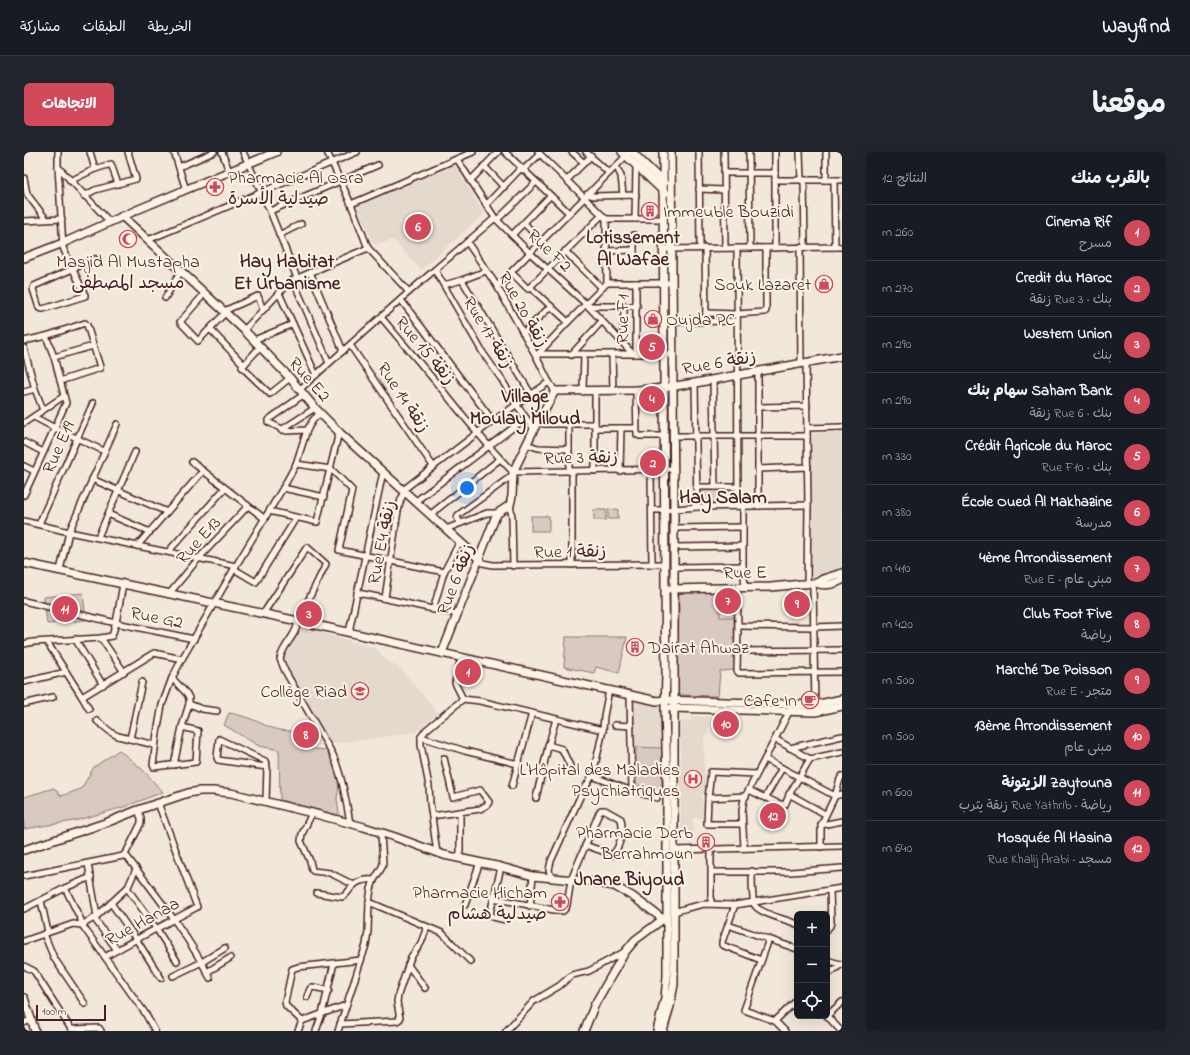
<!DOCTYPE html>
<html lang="ar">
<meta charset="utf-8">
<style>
:root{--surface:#171b24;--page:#20242c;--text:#f1f3f6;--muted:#9ea1a6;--line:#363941;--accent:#d1495b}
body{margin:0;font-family:"Indie Flower","Playpen Sans Arabic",sans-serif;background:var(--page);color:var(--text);direction:rtl}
.controls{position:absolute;right:12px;bottom:12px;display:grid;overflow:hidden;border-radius:6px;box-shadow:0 4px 16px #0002}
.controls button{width:36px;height:36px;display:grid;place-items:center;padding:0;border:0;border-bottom:1px solid var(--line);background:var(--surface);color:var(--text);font:20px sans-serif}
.scale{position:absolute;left:12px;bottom:10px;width:70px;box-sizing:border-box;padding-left:4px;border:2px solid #4a1f2b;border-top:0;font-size:11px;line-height:14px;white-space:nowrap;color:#4a1f2b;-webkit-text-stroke:3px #fcf5e5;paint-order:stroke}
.you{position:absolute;left:443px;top:336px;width:14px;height:14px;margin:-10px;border:3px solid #fff;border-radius:50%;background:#1a73e8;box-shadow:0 0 0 6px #1a73e833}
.badge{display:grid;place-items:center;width:26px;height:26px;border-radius:50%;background:var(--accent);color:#fff;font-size:13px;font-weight:700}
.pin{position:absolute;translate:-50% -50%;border:2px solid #fff;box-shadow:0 1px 4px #0006}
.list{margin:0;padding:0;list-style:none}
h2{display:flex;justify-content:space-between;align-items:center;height:52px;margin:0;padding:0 16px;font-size:17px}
h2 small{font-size:13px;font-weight:400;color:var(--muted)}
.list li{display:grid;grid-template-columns:26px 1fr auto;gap:12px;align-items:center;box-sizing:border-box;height:56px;padding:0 16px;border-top:1px solid var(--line)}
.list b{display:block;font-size:15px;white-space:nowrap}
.list p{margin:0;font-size:13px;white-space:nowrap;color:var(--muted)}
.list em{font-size:13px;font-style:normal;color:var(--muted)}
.icon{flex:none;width:22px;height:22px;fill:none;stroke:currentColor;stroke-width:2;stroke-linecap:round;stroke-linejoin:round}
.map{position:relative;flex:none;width:818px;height:879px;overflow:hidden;direction:ltr;border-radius:6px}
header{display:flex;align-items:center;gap:24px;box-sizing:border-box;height:56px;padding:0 20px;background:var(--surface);border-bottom:1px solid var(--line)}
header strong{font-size:19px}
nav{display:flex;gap:22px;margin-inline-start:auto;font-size:14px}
.intro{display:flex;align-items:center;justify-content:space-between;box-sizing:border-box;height:96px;padding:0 24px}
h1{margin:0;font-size:28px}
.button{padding:10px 18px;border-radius:6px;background:var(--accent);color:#fff;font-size:14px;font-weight:700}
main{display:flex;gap:24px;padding:0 24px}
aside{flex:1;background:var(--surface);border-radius:6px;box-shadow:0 4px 16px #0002}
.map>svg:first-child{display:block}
.built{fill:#e4d9cd}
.green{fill:#d8cac0;stroke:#917476}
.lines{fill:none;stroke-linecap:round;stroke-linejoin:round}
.street-casing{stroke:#4a1f2b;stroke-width:8}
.secondary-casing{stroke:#4a1f2b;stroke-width:10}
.street{stroke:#fcf5e5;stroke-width:5}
.secondary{stroke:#fcf5e5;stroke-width:7}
.labels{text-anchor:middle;stroke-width:4;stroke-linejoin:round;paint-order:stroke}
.poi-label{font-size:18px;fill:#4a1f2b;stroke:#fcf5e5;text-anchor:end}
.street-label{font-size:18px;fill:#4a1f2b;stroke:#fcf5e5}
.neighbourhood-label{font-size:19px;font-weight:bold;fill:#4a1f2b;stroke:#fcf5e5}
</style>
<header>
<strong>Wayfind</strong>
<nav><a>الخريطة</a><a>الطبقات</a><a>مشاركة</a></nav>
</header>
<div class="intro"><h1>موقعنا</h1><a class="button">الاتجاهات</a></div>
<main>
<aside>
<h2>بالقرب منك<small>النتائج: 12</small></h2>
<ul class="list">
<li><span class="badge">1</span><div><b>Cinema Rif</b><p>مسرح</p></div><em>260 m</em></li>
<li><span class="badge">2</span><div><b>Credit du Maroc</b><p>بنك · Rue 3 زنقة</p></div><em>270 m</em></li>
<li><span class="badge">3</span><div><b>Western Union</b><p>بنك</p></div><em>290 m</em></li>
<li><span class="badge">4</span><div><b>Saham Bank سهام بنك</b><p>بنك · Rue 6 زنقة</p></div><em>290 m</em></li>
<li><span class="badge">5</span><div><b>Crédit Agricole du Maroc</b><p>بنك · Rue F10</p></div><em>330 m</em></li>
<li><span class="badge">6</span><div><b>École Oued Al Makhazine</b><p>مدرسة</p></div><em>380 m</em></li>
<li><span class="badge">7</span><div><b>4ème Arrondissement</b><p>مبنى عام · Rue E</p></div><em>410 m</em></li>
<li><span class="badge">8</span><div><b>Club Foot Five</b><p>رياضة</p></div><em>420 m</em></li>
<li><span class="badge">9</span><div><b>Marché De Poisson</b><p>متجر · Rue E</p></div><em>500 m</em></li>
<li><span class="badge">10</span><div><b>13ème Arrondissement</b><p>مبنى عام</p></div><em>500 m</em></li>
<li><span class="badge">11</span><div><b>Zaytouna الزيتونة</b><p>رياضة · Rue Yathrib زنقة يثرب</p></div><em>600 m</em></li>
<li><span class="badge">12</span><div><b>Mosquée Al Hasina</b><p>مسجد · Rue Khalij Arabi</p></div><em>640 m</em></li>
</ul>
</aside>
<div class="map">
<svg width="818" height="879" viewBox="0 0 818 879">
<rect width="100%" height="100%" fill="#f1e8da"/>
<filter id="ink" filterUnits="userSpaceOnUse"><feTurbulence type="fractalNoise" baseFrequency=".025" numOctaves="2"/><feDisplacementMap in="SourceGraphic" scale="8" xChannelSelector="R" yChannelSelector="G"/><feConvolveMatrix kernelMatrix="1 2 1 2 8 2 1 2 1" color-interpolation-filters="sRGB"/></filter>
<g filter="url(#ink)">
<g class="built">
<path d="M431,13L460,62L397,118L369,88L350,93L333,54Z"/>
<path d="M818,280V415L815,418L788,425L787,281Z"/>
<path d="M279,475L353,497L362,508L377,517L414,561L392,580L308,592L258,508L263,496Z"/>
<path d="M610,547L638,552V595L610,594Z"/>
<path d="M668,564L685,565L684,583H680L681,640L678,641V666H669L670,682H657L656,569H667Z"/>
</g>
<g class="green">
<path d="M710,336V351H676V337Z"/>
<path d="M594,357V367H584V358Z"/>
<rect x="570" y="358" width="12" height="10"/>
<rect x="507" y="364" width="18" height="15"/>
<path d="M696,439V465H710L711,518L696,519L694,544L654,543L655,440Z"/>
<path d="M59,441L62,468L23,472L20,445Z"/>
<path d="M542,485H603L595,521L572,515L570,521L540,515Z"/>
<path d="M205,561C211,562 216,563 221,565C239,570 246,579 267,579L277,596L304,598L316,625L313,646L315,663L256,648L255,598L235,594L200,573Z"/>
<path d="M612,595L638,596V636H618L612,632Z"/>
<path d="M95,598L119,618L139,640L100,655L50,669L0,677V645L30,636L37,644L57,637L70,615Z"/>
</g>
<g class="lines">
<defs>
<g id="street">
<path d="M34,0V15L39,95L40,98L61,143V144L19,157L15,156L9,137L10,134L71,107"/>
<path d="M66,0L71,17"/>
<path d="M150,0L162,38"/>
<path d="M198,0L205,19"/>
<path d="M219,0L246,59L273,126"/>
<path d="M303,0L327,52L344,96L385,140"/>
<path d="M481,0L545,61"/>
<path d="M514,0L582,67"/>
<path d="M548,0L560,11"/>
<path d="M562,0L585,21"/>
<path d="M675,0L676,96"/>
<path d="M700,0L701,96"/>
<path d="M725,0L726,96"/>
<path d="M751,0V96"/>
<path d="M776,0L777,28"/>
<path d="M802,0V28"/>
<path d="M433,7L471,66L506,101L562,152L609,202"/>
<path d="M460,14L480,35"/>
<path d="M592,14L597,24L599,43"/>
<path d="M34,15L86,70"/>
<path d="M155,15L190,0"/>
<path d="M499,18L516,2"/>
<path d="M700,21H751"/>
<path d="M0,26L3,42L22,67"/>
<path d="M543,28L567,4"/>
<path d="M751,28H818"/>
<path d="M780,28L781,95"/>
<path d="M810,28L811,95"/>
<path d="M46,29L71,17L87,12L94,32"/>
<path d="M446,29L474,0"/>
<path d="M675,37L700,38"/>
<path d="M563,42L569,44L612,43"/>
<path d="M60,44L71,38L112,27L104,0"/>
<path d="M327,52L449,0"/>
<path d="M462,53L497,16"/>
<path d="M246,59L354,13"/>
<path d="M582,67L583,131"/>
<path d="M582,67H640"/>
<path d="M611,67L612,15"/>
<path d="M473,68L512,30"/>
<path d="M0,69L38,67"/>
<path d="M500,71L517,89"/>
<path d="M255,83L277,72"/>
<path d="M488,83L526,44"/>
<path d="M124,88L333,0"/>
<path d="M443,90L473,134L512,204L525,230L531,239"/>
<path d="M776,95L777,211"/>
<path d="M681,96L682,169"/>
<path d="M713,96L714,354"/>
<path d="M640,97L818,95"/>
<path d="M541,99L578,136"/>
<path d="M582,99L610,98"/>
<path d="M610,108V83"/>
<path d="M411,118L459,201L478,228L492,252L510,277"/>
<path d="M286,120L319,199"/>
<path d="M487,120L504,137L578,63"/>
<path d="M269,128L305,211"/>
<path d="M438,128L507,242"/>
<path d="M583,131H648"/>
<path d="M420,133L438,128L462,119"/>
<path d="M473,134L606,0"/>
<path d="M506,135L544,170"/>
<path d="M181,141L156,170L174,189L202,160"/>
<path d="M255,141L292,223"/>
<path d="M141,146L157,119"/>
<path d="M377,148L469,269"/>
<path d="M564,154H613"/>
<path d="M200,159L234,144L239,158"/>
<path d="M682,161L713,162L741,160L742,159V96"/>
<path d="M357,165C376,188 396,211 415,234C439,263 462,293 489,320L649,317"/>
<path d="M640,170L713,169"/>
<path d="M186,177L220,213"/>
<path d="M220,178L255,141L269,128L344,96"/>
<path d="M499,181L527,154"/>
<path d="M230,188L269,172"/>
<path d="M0,189L22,184L61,171L63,173L76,215V216L36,229"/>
<path d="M599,190L600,155"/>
<path d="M326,193L409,314"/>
<path d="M236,195L218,215L246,242L266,226"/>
<path d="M0,196L11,237L19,258"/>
<path d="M514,202H648"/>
<path d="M612,202V131"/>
<path d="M513,203L544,170L583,131"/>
<path d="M547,203L578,169"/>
<path d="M588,203L589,238"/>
<path d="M30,205L69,194"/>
<path d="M782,210L784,353L783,432"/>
<path d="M689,227L691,335"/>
<path d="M671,231L673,355"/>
<path d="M275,238L385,140L471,66"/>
<path d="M559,238L560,202"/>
<path d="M612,238L613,283L616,284H640"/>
<path d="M0,240L11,237"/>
<path d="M279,243L244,268V270L262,279L283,278L289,268L296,261"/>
<path d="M734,255L783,254"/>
<path d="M10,265L31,276L80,299"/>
<path d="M514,269L520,272H571"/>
<path d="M0,271L40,244"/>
<path d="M545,272V319"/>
<path d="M571,276H612"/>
<path d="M783,276L818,275"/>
<path d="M257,278L291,256"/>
<path d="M649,284H783"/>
<path d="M0,290L19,300"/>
<path d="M502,292L514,296L545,297"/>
<path d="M168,310L241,367"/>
<path d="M272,312L307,317L328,338L315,398L420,420"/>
<path d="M0,314L10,319"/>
<path d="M734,317L784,315"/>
<path d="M627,318L628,412"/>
<path d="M548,319V413"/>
<path d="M571,319V239"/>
<path d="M596,319L597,276"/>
<path d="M68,327L143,360"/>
<path d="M672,335H714"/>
<path d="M259,336L300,345"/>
<path d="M379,338L469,269L525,230"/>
<path d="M0,343L42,251L30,205L22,184"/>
<path d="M392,349L502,266"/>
<path d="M486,353L488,365L489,414"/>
<path d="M719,354V414L721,435"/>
<path d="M734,354V219"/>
<path d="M628,358H641L673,355L784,353"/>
<path d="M245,359L293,370L315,280"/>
<path d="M84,362L126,380"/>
<path d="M407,362L476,307"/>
<path d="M0,369L45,380L212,414"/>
<path d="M437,371L433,366L434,363L489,323"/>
<path d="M15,372L69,251"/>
<path d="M650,376L719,375"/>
<path d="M422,377L463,361H474"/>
<path d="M74,385L111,300"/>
<path d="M113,394L179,319"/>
<path d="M650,395L719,394"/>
<path d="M144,400L201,336"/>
<path d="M454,406L459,411L469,413L641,412"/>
<path d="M650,415L719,414"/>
<path d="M210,417L232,430L272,366"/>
<path d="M36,418L45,380L93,272"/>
<path d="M789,431L791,556"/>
<path d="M713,435L714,474L713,519L715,521L818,520"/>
<path d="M333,441C367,447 400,456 433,462"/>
<path d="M145,442L175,406L224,354"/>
<path d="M361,446L374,359L377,347L381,340"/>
<path d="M0,449L92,471L170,487"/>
<path d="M409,458L420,420L436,389"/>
<path d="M239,462L283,395L302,412L274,469C273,484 259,492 256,507L261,519L309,603C318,624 322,648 326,671"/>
<path d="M714,474L790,475L818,474"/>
<path d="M325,480L359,320"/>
<path d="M77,486L100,520"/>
<path d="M51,487L79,533"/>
<path d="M23,490L58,545L65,557"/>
<path d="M0,492L9,490L77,486L88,484L92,471L99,432"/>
<path d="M714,499L818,498"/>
<path d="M437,506L431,531L439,547"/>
<path d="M148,526L163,542L165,546V552L158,575L150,613"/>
<path d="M0,530L42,520"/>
<path d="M606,543L608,639"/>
<path d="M58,545L130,501L158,507"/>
<path d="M0,552L29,545"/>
<path d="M165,552L178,557L193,559"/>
<path d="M73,569L88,581L94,584L131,593"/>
<path d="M591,573L607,574"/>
<path d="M158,575L174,579L172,610L130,615L129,613L133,581L138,553L148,526L158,507L210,417L259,336L272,312L283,278"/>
<path d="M397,585L441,599L494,612"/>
<path d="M106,587L118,530"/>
<path d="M751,587L786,607L818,600"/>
<path d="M524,593L538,597L546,614"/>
<path d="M766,596L818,584"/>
<path d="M741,607L811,644L816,627L818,624"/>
<path d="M568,624L608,639L633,646"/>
<path d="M488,634L508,561"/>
<path d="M725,638L741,646L758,616"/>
<path d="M765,642L801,662"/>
<path d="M741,645L753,651L761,653L766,641L786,607"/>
<path d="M512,646L524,595L532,567"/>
<path d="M684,646L687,620L732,622"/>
<path d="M242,649L243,615L241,609L195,587L193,606L194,608L243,615"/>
<path d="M436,660V707"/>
<path d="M288,661L278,682L277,689L286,709L288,718L289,719L306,721L330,733"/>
<path d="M408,664L456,657L463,653L465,650L456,638L429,645L420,606"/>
<path d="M718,672H683L684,646L722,644"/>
<path d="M797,673L818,669"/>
<path d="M797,695V673L811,644L818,642"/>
<path d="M720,696L718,659L720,647L765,560"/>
<path d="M687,697V752"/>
<path d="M650,698L818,694"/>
<path d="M413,701L406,651L405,634L397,593V585L402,578L439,547L456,549L579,578"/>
<path d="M101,702C131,742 163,781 186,826"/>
<path d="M64,712L73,764"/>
<path d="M477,715L466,762L469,765L482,768"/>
<path d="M728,719C728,728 728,744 730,752C733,761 764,768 773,772"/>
<path d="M688,720H767L818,716"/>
<path d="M0,724L99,704L103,699L117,671V666L114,658"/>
<path d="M527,726L525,718L527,709L556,645L568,624L570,618L579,578L580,564L585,538"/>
<path d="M41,736L67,725"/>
<path d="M103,736L132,776L153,809"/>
<path d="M293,741L318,745C323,743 324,739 328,735C333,729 342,727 350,728"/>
<path d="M469,746L530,758L539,759L542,756L543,753L547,728L575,661L577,658H581L597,667C600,679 596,694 589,703L561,693"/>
<path d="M17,749L24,780"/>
<path d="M345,750L418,781L446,809"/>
<path d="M87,751L112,787L137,826"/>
<path d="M441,753L456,710"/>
<path d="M711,753L698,790V793L737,808"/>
<path d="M506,754L509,724"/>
<path d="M0,757L41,736L57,768L58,773L73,764L104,735L112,717"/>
<path d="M650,760L663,756L680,752L711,753L818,736"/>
<path d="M70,766L93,798"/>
<path d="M704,773L773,797"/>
<path d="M803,777L806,774L807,770L806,738"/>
<path d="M20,782L30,806L61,852"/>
<path d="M745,787L720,858L751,869L761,879"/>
<path d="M0,789L49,772L58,773L121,861L131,879"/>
<path d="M81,805C111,787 142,772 173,755L134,651"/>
<path d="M803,808L816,812"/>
<path d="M384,813L401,836"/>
<path d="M0,814L10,819L47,877L75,876L77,879"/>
<path d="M183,820L206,806"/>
<path d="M803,823L818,812"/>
<path d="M149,824L178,810L201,796"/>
<path d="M283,845L286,837L288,835L305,838"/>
<path d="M803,864L817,879"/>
<path d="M803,864L818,850"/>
<path d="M278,869L322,853"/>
<path d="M751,869L773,848"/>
<path d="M0,871L6,868"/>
<path d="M316,872L373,869L376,867L373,850L374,843L387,805L397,791L403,775"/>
<path d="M274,879L278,869L262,854L261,850L268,817L274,815L337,808"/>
<path d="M292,879L298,862L310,811"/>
<path d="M314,879L342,793L344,779L345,750L347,737L350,728L357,717L359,712L357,681"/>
<path d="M482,879L510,849L535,834L548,823L565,819L600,800"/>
</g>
<g id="secondary">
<path d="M598,0L641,41"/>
<path d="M608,0L640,31"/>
<path d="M98,64L220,178L266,226L291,256L317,282L454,406"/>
<path d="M0,106L39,91L115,57L252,0"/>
<path d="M0,411L274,469L633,549L641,548L791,553L818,547"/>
<path d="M793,431C801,435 810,432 818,428"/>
<path d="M646,437L747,435L789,431H793L799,427L818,421"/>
<path d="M418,501L471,366L474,361L486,353L488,344L489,320L514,269L531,239L612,238L631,237L671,231L818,204"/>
<path d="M647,556L791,560L818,554"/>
<path d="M0,698L84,670L114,658L164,641L176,639H189L207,641L288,661L340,675L371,685L420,703L477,715L509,724L570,730L590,734L608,744L639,767"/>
<path d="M0,846L11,879"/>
<path d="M560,879L571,852L601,800L611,788L642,765"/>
<path d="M633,879L641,846L643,824V633L641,556L642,523L641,437L639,0"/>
<path d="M639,879L646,854L650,832V357L647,0"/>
</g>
</defs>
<use href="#street" class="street-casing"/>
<use href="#secondary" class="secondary-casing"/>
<use href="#street" class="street"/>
<use href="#secondary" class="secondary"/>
</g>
</g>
<defs>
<symbol id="pharmacy-ring" viewBox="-11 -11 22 22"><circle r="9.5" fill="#fcf5e5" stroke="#d1495b" stroke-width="1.5"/><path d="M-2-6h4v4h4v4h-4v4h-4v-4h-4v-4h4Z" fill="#d1495b"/></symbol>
<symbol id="building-ring" viewBox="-11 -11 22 22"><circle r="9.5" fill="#fcf5e5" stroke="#d1495b" stroke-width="1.5"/><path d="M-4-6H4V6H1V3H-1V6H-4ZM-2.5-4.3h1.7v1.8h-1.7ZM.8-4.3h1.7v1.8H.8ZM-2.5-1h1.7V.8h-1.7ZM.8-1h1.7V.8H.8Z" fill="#d1495b"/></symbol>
<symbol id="mosque-ring" viewBox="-11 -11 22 22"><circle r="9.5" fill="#fcf5e5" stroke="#d1495b" stroke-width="1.5"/><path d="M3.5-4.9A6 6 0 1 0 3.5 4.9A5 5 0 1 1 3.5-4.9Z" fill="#d1495b"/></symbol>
<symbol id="shop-ring" viewBox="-11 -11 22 22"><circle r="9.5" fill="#fcf5e5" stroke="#d1495b" stroke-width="1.5"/><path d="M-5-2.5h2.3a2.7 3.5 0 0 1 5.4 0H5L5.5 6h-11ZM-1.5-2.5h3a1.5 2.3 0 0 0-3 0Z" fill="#d1495b"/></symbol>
<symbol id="university-ring" viewBox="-11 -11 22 22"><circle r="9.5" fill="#fcf5e5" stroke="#d1495b" stroke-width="1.5"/><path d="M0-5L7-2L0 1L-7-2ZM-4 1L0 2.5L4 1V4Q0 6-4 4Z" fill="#d1495b"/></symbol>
<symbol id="cafe-ring" viewBox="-11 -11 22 22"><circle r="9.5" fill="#fcf5e5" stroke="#d1495b" stroke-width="1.5"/><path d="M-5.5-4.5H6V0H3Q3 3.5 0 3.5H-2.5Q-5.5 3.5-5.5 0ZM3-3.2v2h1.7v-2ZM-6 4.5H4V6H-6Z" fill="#d1495b"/></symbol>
<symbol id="hospital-ring" viewBox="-11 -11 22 22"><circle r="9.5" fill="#fcf5e5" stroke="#d1495b" stroke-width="1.5"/><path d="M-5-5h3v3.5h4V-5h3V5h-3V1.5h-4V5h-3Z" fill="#d1495b"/></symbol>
</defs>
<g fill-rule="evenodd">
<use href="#pharmacy-ring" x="181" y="25" width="20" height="20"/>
<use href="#building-ring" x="616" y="49" width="20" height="20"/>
<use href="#mosque-ring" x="94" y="77" width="20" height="20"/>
<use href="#shop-ring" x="790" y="122" width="20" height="20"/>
<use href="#shop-ring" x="619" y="157" width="20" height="20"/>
<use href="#building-ring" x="601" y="485" width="20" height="20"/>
<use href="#university-ring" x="326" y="529" width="20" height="20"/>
<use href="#cafe-ring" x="776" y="538" width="20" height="20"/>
<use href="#hospital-ring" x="659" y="617" width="20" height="20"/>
<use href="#building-ring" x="672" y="680" width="20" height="20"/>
<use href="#pharmacy-ring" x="526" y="740" width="20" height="20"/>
</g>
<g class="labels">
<g class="poi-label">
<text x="204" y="31" text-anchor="start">Pharmacie Al Osra<tspan x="204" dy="21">صيدلية الأسرة</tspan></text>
<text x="639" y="65" text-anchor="start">Immeuble Bouzidi</text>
<text x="104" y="115" text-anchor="middle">Masjid Al Mustapha<tspan x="104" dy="21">مسجد المصطفى</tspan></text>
<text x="787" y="138">Souk Lazaret</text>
<text x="642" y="173" text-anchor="start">Oujda PC</text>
<text x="624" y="501" text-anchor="start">Dairat Ahwaz</text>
<text x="323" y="545">Collège Riad</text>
<text x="773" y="554">Cafe In</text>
<text x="656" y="623">L'Hôpital des Maladies<tspan x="656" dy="21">Psychiatriques</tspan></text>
<text x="669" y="686">Pharmacie Derb<tspan x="669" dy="21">Berrahmoun</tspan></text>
<text x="523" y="746">Pharmacie Hicham<tspan x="523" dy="21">صيدلية هشام</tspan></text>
</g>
<g class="street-label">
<text transform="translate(526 98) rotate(43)" y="6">Rue F2</text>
<text transform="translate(500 157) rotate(60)" y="6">Rue 20 زنقة</text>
<text transform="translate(598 167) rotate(-90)" y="6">Rue F1</text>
<text transform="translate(465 180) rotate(58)" y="6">Rue 17 زنقة</text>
<text transform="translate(402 198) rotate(50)" y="6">Rue 15 زنقة</text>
<text transform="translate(695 210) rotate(-10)" y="6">Rue 6 زنقة</text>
<text transform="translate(286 227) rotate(48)" y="6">Rue E2</text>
<text transform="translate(380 245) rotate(56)" y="6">Rue 14 زنقة</text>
<text transform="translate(34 295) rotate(-66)" y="6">Rue E19</text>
<text transform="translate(557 305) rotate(-1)" y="6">Rue 3 زنقة</text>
<text transform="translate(174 388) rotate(-48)" y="6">Rue E13</text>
<text transform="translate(357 390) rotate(-79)" y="6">Rue E4 زنقة</text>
<text transform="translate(546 399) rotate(-1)" y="6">Rue 1 زنقة</text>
<text transform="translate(721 420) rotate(-1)" y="6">Rue E</text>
<text transform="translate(431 427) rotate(-69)" y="6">Rue 6 زنقة</text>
<text transform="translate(133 465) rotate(11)" y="6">Rue G2</text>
<text transform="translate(118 769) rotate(-29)" y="6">Rue Hanaa</text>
</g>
<g class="neighbourhood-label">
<text x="609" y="91">Lotissement<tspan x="609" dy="22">Al Wafae</tspan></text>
<text x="263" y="115">Hay Habitat<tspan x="263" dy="22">Et Urbanisme</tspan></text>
<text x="501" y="250">Village<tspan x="501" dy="22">Moulay Miloud</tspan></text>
<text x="699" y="351">Hay Salam</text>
<text x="605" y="733">Jnane Biyoud</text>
</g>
</g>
</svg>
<div class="controls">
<button>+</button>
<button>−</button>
<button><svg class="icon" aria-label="locate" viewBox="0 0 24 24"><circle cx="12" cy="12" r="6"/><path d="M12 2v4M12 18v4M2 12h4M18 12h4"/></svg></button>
</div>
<div class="scale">100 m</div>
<div class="you"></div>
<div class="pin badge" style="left:444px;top:520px">1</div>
<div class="pin badge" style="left:629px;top:311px">2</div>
<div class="pin badge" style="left:285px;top:462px">3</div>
<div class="pin badge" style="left:628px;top:247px">4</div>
<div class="pin badge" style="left:628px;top:195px">5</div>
<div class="pin badge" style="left:394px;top:75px">6</div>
<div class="pin badge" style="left:704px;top:449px">7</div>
<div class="pin badge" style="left:282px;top:583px">8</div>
<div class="pin badge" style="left:773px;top:452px">9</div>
<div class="pin badge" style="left:702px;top:572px">10</div>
<div class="pin badge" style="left:41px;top:457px">11</div>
<div class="pin badge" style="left:749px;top:664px">12</div>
</div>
</main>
